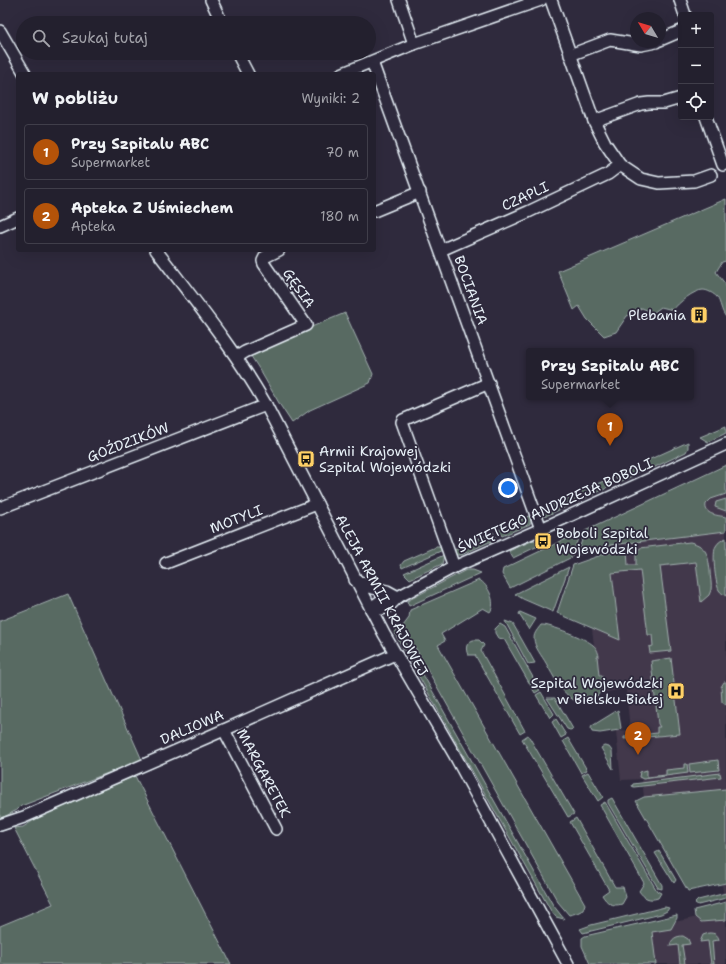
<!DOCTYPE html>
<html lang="pl">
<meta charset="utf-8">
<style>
:root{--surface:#23202e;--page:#2b2836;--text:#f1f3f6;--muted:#a3a3aa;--line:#403e4a;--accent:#b45309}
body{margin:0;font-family:"Shantell Sans",sans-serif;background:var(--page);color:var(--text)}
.controls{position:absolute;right:12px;top:12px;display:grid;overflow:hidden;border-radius:4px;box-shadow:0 4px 16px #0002}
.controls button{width:36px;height:36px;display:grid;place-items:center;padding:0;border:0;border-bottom:1px solid var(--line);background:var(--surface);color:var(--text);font:20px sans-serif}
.compass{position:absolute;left:630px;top:12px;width:36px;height:36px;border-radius:50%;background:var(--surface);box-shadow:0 4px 16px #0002;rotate:308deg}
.you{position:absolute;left:508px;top:488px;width:14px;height:14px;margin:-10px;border:3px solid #fff;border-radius:50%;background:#1a73e8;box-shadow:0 0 0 6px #1a73e833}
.badge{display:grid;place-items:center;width:26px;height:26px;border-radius:50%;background:var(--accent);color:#fff;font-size:13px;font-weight:700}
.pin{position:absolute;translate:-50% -33px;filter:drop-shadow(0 1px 2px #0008)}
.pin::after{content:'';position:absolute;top:21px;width:14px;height:12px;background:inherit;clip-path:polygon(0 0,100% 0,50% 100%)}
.popup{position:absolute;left:526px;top:348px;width:168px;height:52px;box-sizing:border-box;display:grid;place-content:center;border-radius:4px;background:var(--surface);filter:drop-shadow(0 1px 3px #0005);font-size:13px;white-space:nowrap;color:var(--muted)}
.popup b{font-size:15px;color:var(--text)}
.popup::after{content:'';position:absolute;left:50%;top:100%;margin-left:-8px;border:8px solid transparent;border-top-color:var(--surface)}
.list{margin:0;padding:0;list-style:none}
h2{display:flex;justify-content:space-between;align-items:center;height:52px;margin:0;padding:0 16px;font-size:17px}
h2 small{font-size:13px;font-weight:400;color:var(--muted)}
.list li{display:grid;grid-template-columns:26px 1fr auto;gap:12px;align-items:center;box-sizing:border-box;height:56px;margin:0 8px 8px;padding:0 8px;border:1px solid var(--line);border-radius:4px}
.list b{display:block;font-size:15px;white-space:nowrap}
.list p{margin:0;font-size:13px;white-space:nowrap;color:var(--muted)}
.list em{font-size:13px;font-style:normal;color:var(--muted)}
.icon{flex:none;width:22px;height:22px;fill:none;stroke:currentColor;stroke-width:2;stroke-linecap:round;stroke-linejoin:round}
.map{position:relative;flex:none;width:726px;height:964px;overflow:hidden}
.search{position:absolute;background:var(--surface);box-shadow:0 4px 16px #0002;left:16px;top:16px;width:360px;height:44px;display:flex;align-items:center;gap:10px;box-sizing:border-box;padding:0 14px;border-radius:22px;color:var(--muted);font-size:15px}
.panel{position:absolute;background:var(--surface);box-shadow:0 4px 16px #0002;left:16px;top:72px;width:360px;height:180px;border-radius:4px}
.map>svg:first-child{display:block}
.built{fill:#43394b}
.green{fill:#596a62;stroke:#a0aead}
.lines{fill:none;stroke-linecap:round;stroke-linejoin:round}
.minor-casing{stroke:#e8f1f8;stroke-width:14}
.minor{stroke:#2f2a3d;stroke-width:11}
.labels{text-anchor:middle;stroke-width:3.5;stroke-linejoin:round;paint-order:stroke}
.street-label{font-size:14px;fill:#e8f1f8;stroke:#2f2a3d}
.poi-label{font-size:14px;fill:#e8f1f8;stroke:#2f2a3d;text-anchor:end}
</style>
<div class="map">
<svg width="726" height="964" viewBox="0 0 726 964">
<rect width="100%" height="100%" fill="#2f2a3d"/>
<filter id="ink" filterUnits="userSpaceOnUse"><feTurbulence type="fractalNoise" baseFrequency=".025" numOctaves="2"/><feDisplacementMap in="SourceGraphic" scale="8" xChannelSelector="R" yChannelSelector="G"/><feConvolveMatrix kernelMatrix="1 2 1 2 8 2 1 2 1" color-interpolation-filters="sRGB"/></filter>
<g filter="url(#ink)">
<g class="built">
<path d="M726,477V908L722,884L704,864L699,793L644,797L642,779L621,780L616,731L630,730L626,689L600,693L592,629L619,626L609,549L605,533Z"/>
<path d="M726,911V964H609V936Z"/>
</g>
<g class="green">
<path d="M726,199V261L722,262L716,272L726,285V317C721,311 721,303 717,297C714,294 708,290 703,290C694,290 678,303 673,310L661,307L653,313L642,308L627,316L616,332L604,336L587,319L579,306L574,310L558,271Z"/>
<path d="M345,313L373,374L370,383L310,410L292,423C276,401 265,376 249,353Z"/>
<path d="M726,426V433L708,442L700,437Z"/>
<path d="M688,442V448L686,452L653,468C649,467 647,465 646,461Z"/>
<path d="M726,465V494L711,499L706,504C704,515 717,515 726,517V531L611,545L577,555L585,531Z"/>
<path d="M637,466L638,471L636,474L622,481L617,480L615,476Z"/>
<path d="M608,479C609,484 609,486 605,489L548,515C544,516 540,515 538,511Z"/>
<path d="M726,499V511L715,507L716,502Z"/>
<path d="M531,515L530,524L502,536L499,532L500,529Z"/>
<path d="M493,532L496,539L461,555H457L452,551Z"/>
<path d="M580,532L572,557L510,588L502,574L503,569Z"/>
<path d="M726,538V596C723,594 721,593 719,590C715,582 712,552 716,546C718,542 722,540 726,538Z"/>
<path d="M534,540L536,542L538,546L513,558L509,551Z"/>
<path d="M690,542C707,546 708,555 710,571C710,577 712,584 711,590L709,595L701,602L696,562L660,566L671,651L650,653L649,647L653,646L652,635H648L640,570L612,573L620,640L557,613L573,565L607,553L627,550L628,565H636V553L640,548Z"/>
<path d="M436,547H439L443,550L402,568L401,565L404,561Z"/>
<path d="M444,555L442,564L410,579L404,573Z"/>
<path d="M569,567L553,612L523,599L515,594Z"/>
<path d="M466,570H473L481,573L409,606L407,601Z"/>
<path d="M479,580C488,584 497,603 490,612L483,608L441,634L445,641L438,645L585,904L583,910L577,913L569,915L558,902L403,626L409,618L410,610Z"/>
<path d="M68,594L142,760L21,806L17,810L0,819V621Z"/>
<path d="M520,612L536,619L529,630L519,614Z"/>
<path d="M505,621L513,624L535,663L528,664Z"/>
<path d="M500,624L505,627L540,690L535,693L504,639L498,638L495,633V629Z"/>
<path d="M541,625C549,624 587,639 593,645C597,648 598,652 599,656H597L599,675H602C603,684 603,691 596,697C573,717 555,679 546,663C542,656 534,647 534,638C534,633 538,629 541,625Z"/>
<path d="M398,630L553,905L564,919L556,917L551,911L394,632Z"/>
<path d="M473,640H479L484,645L481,651L525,731L520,734L475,655H468C465,648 466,643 473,640Z"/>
<path d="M671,658L680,734L624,739V737L657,733V727H660L658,724L651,661Z"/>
<path d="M724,682H726V705L722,702L721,687Z"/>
<path d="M541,692L554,714L550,718L536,695Z"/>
<path d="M547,698H555L573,729L570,730L567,729Z"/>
<path d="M618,710L621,728L619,730L600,733L592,732L591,728L592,726Z"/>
<path d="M556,719L566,735L561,738L552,722Z"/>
<path d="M528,735L574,814L568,817L522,739Z"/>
<path d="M568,738L587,770L581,773L563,741Z"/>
<path d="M604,746L609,747L612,751L613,769L601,748Z"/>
<path d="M718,760L719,770L690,773L689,764Z"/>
<path d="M684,764H687L688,773L643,779L639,777L640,772L647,770V777L666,775V770L684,768Z"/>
<path d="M588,772L603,797L598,801L582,775Z"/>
<path d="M720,773L721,777L634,787L632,786L633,784Z"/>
<path d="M135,776L231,964H0V926L53,904L14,828L23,827L39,817Z"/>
<path d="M726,789V883L688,891L636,801L644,797Z"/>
<path d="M612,798L662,885V889L658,888L608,803V800Z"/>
<path d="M605,802L657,891L661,893L658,898C649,901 644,898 639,891L644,883L600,805Z"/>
<path d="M576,818L615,887H623L626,897L622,904C612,907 607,903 602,895L609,890L570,822Z"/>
<path d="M659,851L676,880L674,883L655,853Z"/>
<path d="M726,893V898L698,905L695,903L698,900Z"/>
<path d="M726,902V920L701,922L695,917L694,910Z"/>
<path d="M665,907L669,908L667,911L661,914L583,933L580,929L591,925Z"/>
<path d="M677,915V918L671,929L652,932L656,964H590L582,946V938L585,936Z"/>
<path d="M709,933C714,933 718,934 719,940L712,941L714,964H711L708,941L700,942L703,935Z"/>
<path d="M683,936L688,939L690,944L682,945L685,964H680L678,945L670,946C671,939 676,936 683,936Z"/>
</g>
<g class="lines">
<defs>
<g id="minor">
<path d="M211,0L222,23"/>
<path d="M399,0L414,44"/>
<path d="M551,0L594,121L605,143L620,165L641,179L659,183L694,181L711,175"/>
<path d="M680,0L685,15"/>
<path d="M0,31L25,74"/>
<path d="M660,40L681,31"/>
<path d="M237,53L248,74"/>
<path d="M570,55L610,40L641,45L656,42"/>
<path d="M372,62L541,529"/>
<path d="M341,74L414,44L541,0"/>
<path d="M706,117L723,165"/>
<path d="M594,121L641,104L649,103H664L681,98"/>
<path d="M374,211L420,192"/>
<path d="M0,226L18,218"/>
<path d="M156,250C194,300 235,350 266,405L384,634L454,754L568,964"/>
<path d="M441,250L528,212L608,174L620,165"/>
<path d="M237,357L245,352L306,325L264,264L263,261L265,257L279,250"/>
<path d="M0,508L266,405"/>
<path d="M166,563L317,504"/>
<path d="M454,567L402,422L403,420L489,383"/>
<path d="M355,580L373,588L387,591L398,597"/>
<path d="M371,609H382L389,606L398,597L454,567L541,529L726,444"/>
<path d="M371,609C379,601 385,596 398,597"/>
<path d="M224,730L276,829"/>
<path d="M0,825L24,817L224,730L395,654"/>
</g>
</defs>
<use href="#minor" class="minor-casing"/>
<use href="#minor" class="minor"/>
</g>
</g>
<defs>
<symbol id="building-square" viewBox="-11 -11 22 22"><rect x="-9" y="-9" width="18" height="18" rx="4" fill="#ffd166" stroke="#2f2a3d"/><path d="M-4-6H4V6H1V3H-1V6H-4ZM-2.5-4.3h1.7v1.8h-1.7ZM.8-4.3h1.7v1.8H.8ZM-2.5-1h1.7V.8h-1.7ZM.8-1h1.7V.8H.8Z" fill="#111"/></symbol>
<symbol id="bus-square" viewBox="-11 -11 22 22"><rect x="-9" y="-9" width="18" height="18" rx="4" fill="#ffd166" stroke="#2f2a3d"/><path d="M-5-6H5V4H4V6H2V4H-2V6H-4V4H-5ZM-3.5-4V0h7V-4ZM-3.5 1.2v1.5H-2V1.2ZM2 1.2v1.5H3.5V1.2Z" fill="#111"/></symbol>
<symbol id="hospital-square" viewBox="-11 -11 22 22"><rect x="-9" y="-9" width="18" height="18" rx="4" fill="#ffd166" stroke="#2f2a3d"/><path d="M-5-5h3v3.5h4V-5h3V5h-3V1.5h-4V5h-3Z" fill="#111"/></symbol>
</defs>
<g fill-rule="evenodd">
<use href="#building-square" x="689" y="305" width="20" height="20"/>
<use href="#bus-square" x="296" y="449" width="20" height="20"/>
<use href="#bus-square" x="533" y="531" width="20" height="20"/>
<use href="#hospital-square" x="666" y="681" width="20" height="20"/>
</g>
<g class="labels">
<g class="street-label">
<text transform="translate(525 196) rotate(-25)" y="5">CZAPLI</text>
<text transform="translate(299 288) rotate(55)" y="5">GĘSIA</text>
<text transform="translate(471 290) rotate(70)" y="5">BOCIANIA</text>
<text transform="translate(128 442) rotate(-21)" y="5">GOŹDZIKÓW</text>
<text transform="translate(555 505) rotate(-24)" y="5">ŚWIĘTEGO ANDRZEJA BOBOLI</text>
<text transform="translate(236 519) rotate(-21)" y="5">MOTYLI</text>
<text transform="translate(382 595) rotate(62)" y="5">ALEJA ARMII KRAJOWEJ</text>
<text transform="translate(192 727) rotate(-23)" y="5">DALIOWA</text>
<text transform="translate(264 773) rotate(62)" y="5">MARGARETEK</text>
</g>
<g class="poi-label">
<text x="686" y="320">Plebania</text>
<text x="319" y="456" text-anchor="start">Armii Krajowej<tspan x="319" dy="16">Szpital Wojewódzki</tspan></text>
<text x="556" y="538" text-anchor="start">Boboli Szpital<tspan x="556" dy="16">Wojewódzki</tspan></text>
<text x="663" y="688">Szpital Wojewódzki<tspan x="663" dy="16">w Bielsku-Białej</tspan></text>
</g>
</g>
</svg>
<div class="controls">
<button>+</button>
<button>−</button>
<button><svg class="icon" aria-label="locate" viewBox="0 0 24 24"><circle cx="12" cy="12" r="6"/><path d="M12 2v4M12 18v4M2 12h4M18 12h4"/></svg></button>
</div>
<svg class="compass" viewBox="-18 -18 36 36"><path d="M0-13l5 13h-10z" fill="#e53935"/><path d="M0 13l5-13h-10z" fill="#a3a3aa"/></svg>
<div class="you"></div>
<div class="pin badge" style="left:610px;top:446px">1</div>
<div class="popup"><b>Przy Szpitalu ABC</b>Supermarket</div>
<div class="pin badge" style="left:638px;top:755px">2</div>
<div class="search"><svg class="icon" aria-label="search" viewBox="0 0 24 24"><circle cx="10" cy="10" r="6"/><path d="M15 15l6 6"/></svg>Szukaj tutaj</div>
<section class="panel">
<h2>W pobliżu<small>Wyniki: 2</small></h2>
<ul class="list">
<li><span class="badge">1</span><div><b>Przy Szpitalu ABC</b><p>Supermarket</p></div><em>70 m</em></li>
<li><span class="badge">2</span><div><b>Apteka Z Uśmiechem</b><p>Apteka</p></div><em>180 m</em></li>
</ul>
</section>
</div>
